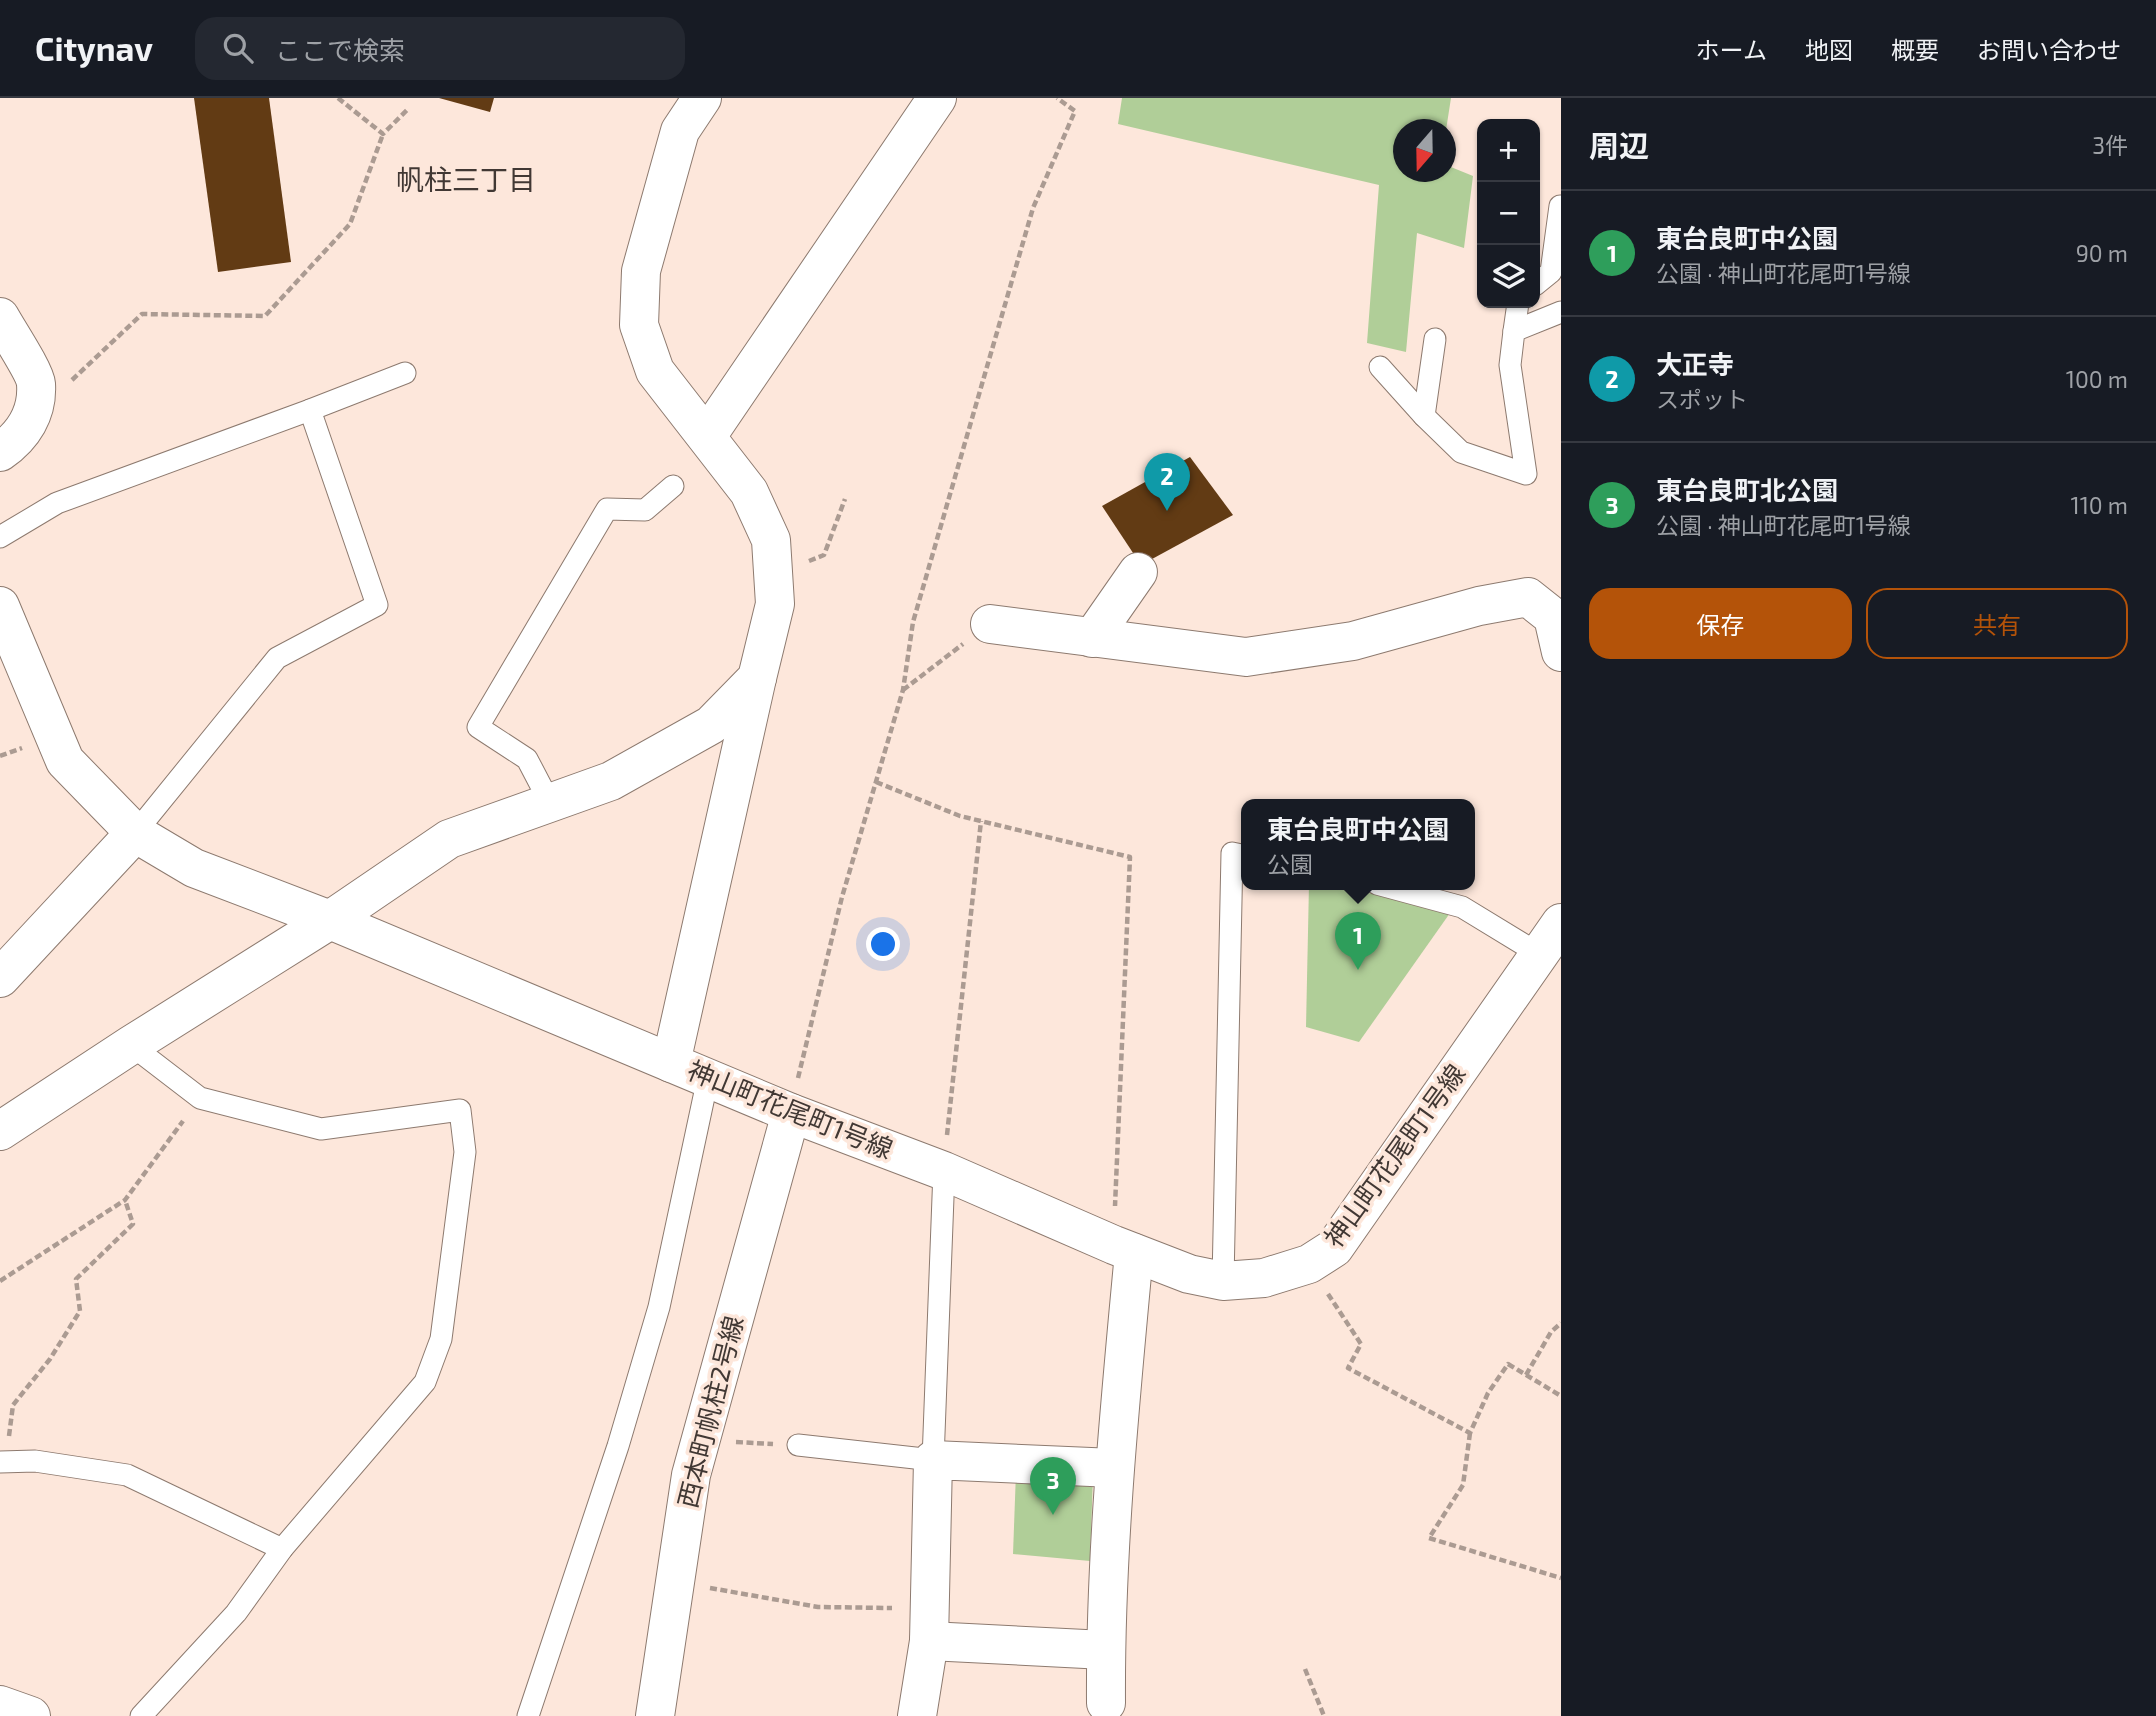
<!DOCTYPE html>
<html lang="ja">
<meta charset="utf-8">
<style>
:root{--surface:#171b24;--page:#242831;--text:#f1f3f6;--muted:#9ea1a6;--line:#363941;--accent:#b45309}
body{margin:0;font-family:"Exo 2","Noto Sans JP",sans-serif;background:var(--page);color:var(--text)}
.controls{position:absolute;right:21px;top:21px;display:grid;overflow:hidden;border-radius:14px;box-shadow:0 2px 5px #0004}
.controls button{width:63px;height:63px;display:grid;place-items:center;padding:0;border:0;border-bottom:2px solid var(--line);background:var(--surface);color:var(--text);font:35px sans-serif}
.compass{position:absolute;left:1393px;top:21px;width:63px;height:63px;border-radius:50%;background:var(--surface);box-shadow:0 2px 5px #0004;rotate:200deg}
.you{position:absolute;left:884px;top:847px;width:24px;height:24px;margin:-18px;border:5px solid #fff;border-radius:50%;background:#1a73e8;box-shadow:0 0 0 10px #1a73e833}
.badge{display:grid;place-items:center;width:46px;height:46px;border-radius:50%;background:var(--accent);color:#fff;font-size:23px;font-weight:700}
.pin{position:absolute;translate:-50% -58px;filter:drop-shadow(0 2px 4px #0008)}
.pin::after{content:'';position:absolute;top:37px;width:24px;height:21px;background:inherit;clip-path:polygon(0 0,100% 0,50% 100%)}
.popup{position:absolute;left:1241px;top:701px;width:234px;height:91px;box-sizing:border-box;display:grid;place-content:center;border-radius:14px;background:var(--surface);filter:drop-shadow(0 2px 5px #0005);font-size:23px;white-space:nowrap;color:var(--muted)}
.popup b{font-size:26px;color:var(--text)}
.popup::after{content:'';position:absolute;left:50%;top:100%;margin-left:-14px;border:14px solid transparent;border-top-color:var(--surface)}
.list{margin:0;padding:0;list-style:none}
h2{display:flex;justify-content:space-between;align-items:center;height:91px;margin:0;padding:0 28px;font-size:30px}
h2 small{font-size:23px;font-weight:400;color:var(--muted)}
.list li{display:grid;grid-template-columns:46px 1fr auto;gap:21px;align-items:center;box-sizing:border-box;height:126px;padding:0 28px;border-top:2px solid var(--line)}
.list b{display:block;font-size:26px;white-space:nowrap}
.list p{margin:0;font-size:23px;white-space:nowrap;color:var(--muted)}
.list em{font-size:23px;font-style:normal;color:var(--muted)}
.actions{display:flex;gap:14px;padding:21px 28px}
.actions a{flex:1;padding:16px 0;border:2px solid var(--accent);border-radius:21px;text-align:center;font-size:24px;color:var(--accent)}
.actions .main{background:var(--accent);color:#fff}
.icon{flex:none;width:38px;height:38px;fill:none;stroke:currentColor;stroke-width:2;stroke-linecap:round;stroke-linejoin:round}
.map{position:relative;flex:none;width:1561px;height:1618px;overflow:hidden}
header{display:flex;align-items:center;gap:42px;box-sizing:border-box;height:98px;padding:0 35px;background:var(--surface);border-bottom:2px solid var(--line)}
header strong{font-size:33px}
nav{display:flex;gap:38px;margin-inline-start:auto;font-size:24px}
.search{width:490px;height:63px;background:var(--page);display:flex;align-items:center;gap:18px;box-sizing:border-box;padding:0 24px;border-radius:21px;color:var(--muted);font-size:26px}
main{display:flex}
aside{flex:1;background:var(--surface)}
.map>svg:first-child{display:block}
.green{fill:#b0ce98}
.building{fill:#623b14}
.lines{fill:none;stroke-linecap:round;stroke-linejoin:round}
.service-casing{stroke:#8d7a6f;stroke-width:23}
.minor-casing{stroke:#8d7a6f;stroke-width:40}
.tertiary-casing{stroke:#8d7a6f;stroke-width:40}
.path{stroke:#ab9b92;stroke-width:4.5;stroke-dasharray:7 3.5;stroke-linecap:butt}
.service{stroke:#fff;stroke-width:21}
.minor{stroke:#fff;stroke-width:38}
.tertiary{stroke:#fff;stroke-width:38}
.labels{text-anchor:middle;stroke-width:7;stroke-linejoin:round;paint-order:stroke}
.street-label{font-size:26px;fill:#413834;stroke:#fde7db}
.neighbourhood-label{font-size:28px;fill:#413834;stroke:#fde7db}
</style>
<header>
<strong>Citynav</strong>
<div class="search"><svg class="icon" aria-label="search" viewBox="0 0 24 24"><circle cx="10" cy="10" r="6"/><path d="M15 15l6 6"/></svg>ここで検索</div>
<nav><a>ホーム</a><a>地図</a><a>概要</a><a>お問い合わせ</a></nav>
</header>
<main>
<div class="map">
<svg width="1561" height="1618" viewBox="0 0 1561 1618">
<rect width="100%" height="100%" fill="#fde7db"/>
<g class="green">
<path d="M1122,0H1451L1446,32H1404V74H1446V67L1473,78L1464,150L1417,135L1406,254L1367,245L1379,87L1118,26Z"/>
<path d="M1309,786H1332L1450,815L1359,944L1306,929Z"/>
<path d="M1016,1374L1093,1378L1090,1463L1013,1456Z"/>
</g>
<g class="building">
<path d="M194,0H269L291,164L218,174Z"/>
<path d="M439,0H494L490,14Z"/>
<path d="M1190,359L1233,417L1141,467L1102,408Z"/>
</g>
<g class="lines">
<defs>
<g id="service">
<path d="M1535,187L1551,174L1560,108"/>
<path d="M1514,233L1518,205"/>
<path d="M1380,269L1424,318L1461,354L1526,376L1510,267L1514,233L1561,214"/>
<path d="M1424,318L1435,241"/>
<path d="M0,439L57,405L310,312"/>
<path d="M550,705L527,661L478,629L607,411L645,412L673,388"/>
<path d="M135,735L277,560L377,507L310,312L405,275"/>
<path d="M1377,786L1462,809L1539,856"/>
<path d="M131,947L200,1000L321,1031L460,1012L465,1054L441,1241L425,1284L282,1451L236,1515L141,1618"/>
<path d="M1223,1183L1232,755L1246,758"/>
<path d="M798,1347L933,1362L944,1073"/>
<path d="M0,1364L35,1363L127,1377L282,1451"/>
<path d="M528,1618L618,1348L659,1209L708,980"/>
</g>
<g id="minor">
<path d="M0,219C7,232 35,274 36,286C38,315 23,338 0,354"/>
<path d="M707,338L937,0"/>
<path d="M990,526L1246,559L1353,543L1479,508L1528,499L1553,519L1561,554"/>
<path d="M1092,540L1138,474"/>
<path d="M0,880L135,735"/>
<path d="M671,965L757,580"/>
<path d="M0,1033L131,947L330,822L449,741L611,683L711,627L757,580L775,506L771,442L749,394L655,273L639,227L641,173L680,33L702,0"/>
<path d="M929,1543L1105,1552"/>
<path d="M1106,1605C1105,1455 1120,1305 1134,1155"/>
<path d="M0,1607L31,1618"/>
<path d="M655,1618L691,1377L791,1015"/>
<path d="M917,1618L929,1543L933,1362L1114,1370"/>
</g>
<path id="tertiary" d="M0,508L65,663L135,735L194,770L330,822L791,1015L944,1073L1114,1147L1189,1176L1223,1183L1264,1180L1309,1166L1334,1150L1561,825"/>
</defs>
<use href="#service" class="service-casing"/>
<use href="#minor" class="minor-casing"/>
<use href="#tertiary" class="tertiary-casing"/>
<g class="path">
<path d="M338,0L383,36L407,12"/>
<path d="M72,282L142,216L265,218L350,126L383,36"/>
<path d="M809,463L824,457L845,401"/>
<path d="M903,592L963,546"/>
<path d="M0,658L22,650"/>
<path d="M876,684L960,718L1130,759L1115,1108"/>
<path d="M798,980L842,799L903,592L913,524L1033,110L1075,13L1057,0"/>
<path d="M947,1037L981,723"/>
<path d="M0,1183L125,1102L183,1023"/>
<path d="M1328,1196L1361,1246L1348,1270L1470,1335L1488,1295L1508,1266L1561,1298"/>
<path d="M1526,1277L1551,1234L1561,1225"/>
<path d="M1470,1335L1463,1387L1429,1440L1561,1480"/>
<path d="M9,1338L13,1307L50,1261L80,1213L76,1181L133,1126L125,1102"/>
<path d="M736,1344L773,1346"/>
<path d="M710,1490L818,1509L892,1510"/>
<path d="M1305,1571L1324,1618"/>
</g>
<use href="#service" class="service"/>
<use href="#minor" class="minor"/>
<use href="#tertiary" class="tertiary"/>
</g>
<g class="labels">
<g class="street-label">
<text transform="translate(790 1012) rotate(22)" y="9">神山町花尾町1号線</text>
<text transform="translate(1395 1058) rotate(-54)" y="9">神山町花尾町1号線</text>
<text transform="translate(711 1314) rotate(-76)" y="9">西本町帆柱2号線</text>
</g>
<g class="neighbourhood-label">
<text x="466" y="92">帆柱三丁目</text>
</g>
</g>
</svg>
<div class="controls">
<button>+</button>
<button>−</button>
<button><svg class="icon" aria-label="layers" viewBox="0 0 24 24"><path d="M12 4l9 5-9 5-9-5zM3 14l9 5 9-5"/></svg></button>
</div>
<svg class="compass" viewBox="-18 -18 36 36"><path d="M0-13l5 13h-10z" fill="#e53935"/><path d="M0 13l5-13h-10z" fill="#9ea1a6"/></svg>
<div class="you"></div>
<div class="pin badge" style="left:1358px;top:872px;background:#2e9e5b">1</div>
<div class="popup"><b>東台良町中公園</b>公園</div>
<div class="pin badge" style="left:1167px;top:413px;background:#0f9aa8">2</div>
<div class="pin badge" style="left:1053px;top:1417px;background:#2e9e5b">3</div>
</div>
<aside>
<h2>周辺<small>3件</small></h2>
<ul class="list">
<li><span class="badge" style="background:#2e9e5b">1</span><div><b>東台良町中公園</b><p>公園 · 神山町花尾町1号線</p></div><em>90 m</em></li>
<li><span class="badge" style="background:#0f9aa8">2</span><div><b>大正寺</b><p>スポット</p></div><em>100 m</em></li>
<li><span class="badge" style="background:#2e9e5b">3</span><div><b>東台良町北公園</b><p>公園 · 神山町花尾町1号線</p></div><em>110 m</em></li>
</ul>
<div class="actions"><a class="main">保存</a><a>共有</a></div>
</aside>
</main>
